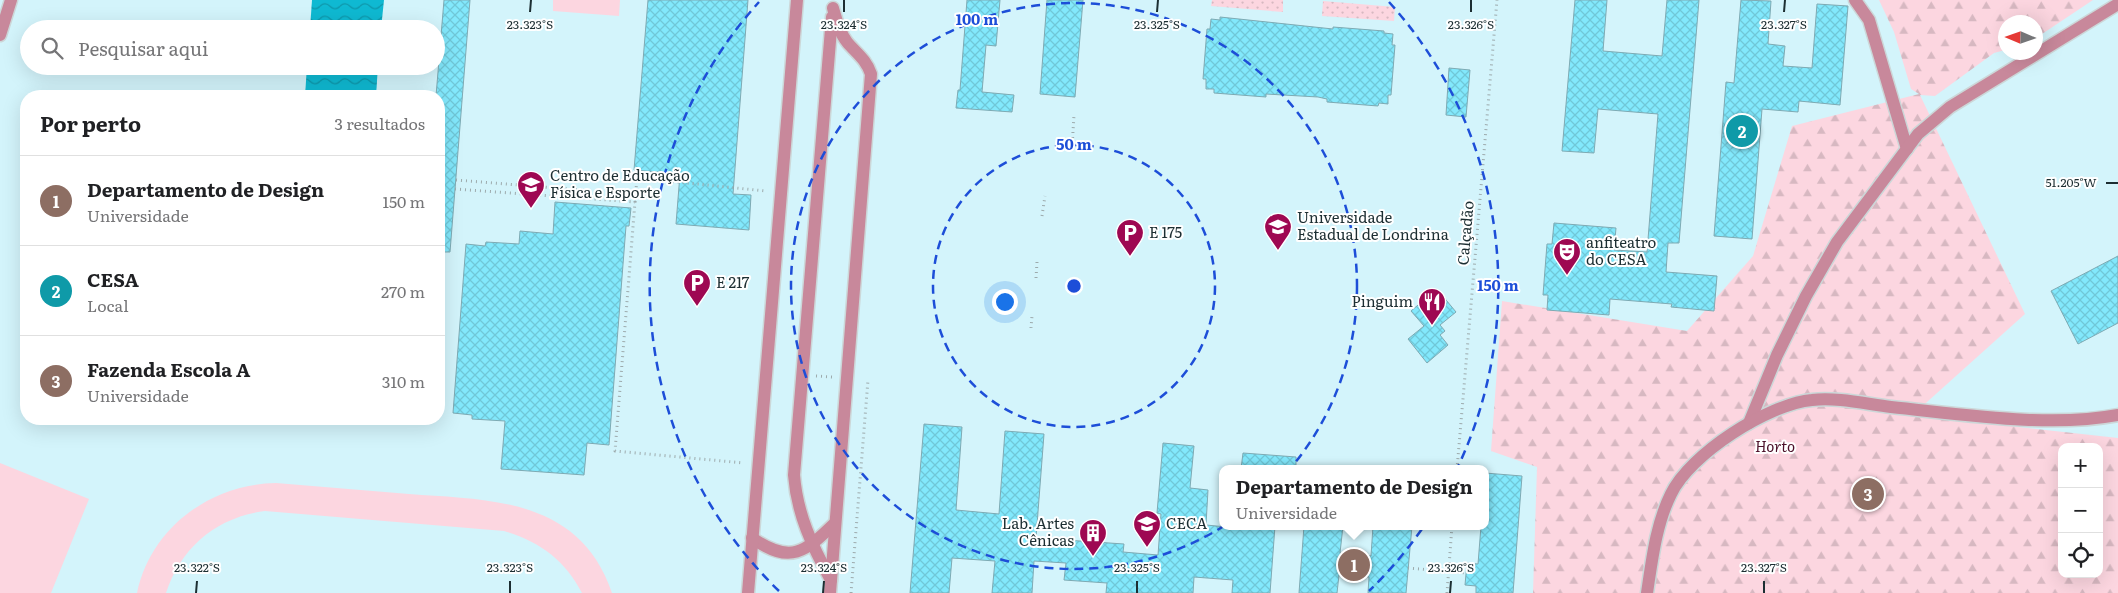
<!DOCTYPE html>
<html lang="pt">
<meta charset="utf-8">
<style>
:root{--surface:#fff;--page:#f2f2f2;--text:#202124;--muted:#757577;--line:#e0e0e0;--accent:#9e0852}
body{margin:0;font-family:Literata,serif;background:var(--page);color:var(--text)}
.controls{position:absolute;right:15px;bottom:15px;display:grid;overflow:hidden;border-radius:10px;box-shadow:0 5px 20px #0002}
.controls button{width:45px;height:45px;display:grid;place-items:center;padding:0;border:0;border-bottom:1px solid var(--line);background:var(--surface);color:var(--text);font:25px sans-serif}
.compass{position:absolute;left:1998px;top:15px;width:45px;height:45px;border-radius:50%;background:var(--surface);box-shadow:0 5px 20px #0002;rotate:272deg}
.you{position:absolute;left:1004px;top:301px;width:18px;height:18px;margin:-12px;border:4px solid #fff;border-radius:50%;background:#1a73e8;box-shadow:0 0 0 8px #1a73e833}
.badge{display:grid;place-items:center;width:32px;height:32px;border-radius:50%;background:var(--accent);color:#fff;font-size:16px;font-weight:700}
.pin{position:absolute;translate:-50% -50%;border:2px solid #fff;box-shadow:0 1px 5px #0006}
.popup{position:absolute;left:1219px;top:465px;width:270px;height:65px;box-sizing:border-box;display:grid;place-content:center;border-radius:10px;background:var(--surface);filter:drop-shadow(0 1px 4px #0005);font-size:16px;white-space:nowrap;color:var(--muted)}
.popup b{font-size:19px;color:var(--text)}
.popup::after{content:'';position:absolute;left:50%;top:100%;margin-left:-10px;border:10px solid transparent;border-top-color:var(--surface)}
.list{margin:0;padding:0;list-style:none}
h2{display:flex;justify-content:space-between;align-items:center;height:65px;margin:0;padding:0 20px;font-size:21px}
h2 small{font-size:16px;font-weight:400;color:var(--muted)}
.list li{display:grid;grid-template-columns:32px 1fr auto;gap:15px;align-items:center;box-sizing:border-box;height:90px;padding:0 20px;border-top:1px solid var(--line)}
.list b{display:block;font-size:19px;white-space:nowrap}
.list p{margin:0;font-size:16px;white-space:nowrap;color:var(--muted)}
.list em{font-size:16px;font-style:normal;color:var(--muted)}
.icon{flex:none;width:28px;height:28px;fill:none;stroke:currentColor;stroke-width:2;stroke-linecap:round;stroke-linejoin:round}
.map{position:relative;flex:none;width:2118px;height:593px;overflow:hidden}
.search{position:absolute;background:var(--surface);box-shadow:0 5px 20px #0002;left:20px;top:20px;width:425px;height:55px;display:flex;align-items:center;gap:12px;box-sizing:border-box;padding:0 18px;border-radius:28px;color:var(--muted);font-size:19px}
.panel{position:absolute;background:var(--surface);box-shadow:0 5px 20px #0002;left:20px;top:90px;width:425px;height:335px;border-radius:20px}
.map>svg:first-child{display:block}
.built{fill:#d3f4fb;fill-rule:evenodd}
.forest{fill:url(#forest-firs);fill-rule:evenodd}
.garden{fill:url(#garden-dots)}
.pitch{fill:#fcd6e0}
.water{fill:url(#water-waves)}
.building{fill:url(#building-cross-hatch);stroke:#7eaab3}
.lines{fill:none;stroke-linecap:round;stroke-linejoin:round}
.minor-casing{stroke:#ccd7d8;stroke-width:15}
.path{stroke:#9daaac;stroke-width:3;stroke-dasharray:1 4;stroke-linecap:butt}
.minor{stroke:#c8889b;stroke-width:12}
.ticks{fill:none;stroke:#1c2e32;stroke-width:2}
.ring{fill:none;stroke:#1d4ed8;stroke-width:2.5;stroke-dasharray:9 6}
.labels{text-anchor:middle;stroke-width:4;stroke-linejoin:round;paint-order:stroke}
.poi-label{font-size:15px;fill:#1c2e32;stroke:#fff;text-anchor:start}
.street-label{font-size:15px;fill:#1c2e32;stroke:#fff}
.park-label{font-size:15px;font-style:italic;fill:#4b0f28;stroke:#fff}
.ticks-label{font-size:12px;text-anchor:middle;fill:#1c2e32;stroke:#fff;stroke-width:4;stroke-linejoin:round;paint-order:stroke}
.centre{fill:#1d4ed8;stroke:#fff;stroke-width:2.5}
.ring-label{font-size:15px;text-anchor:middle;font-weight:bold;fill:#1d4ed8;stroke:#fff;stroke-width:4;stroke-linejoin:round;paint-order:stroke}
</style>
<div class="map">
<svg width="2118" height="593" viewBox="0 0 2118 593">
<defs>
<pattern id="forest-firs" width="22" height="20" patternUnits="userSpaceOnUse" patternTransform="scale(1.25)"><rect width="22" height="20" fill="#fcd6e0"/><path d="M5 1l3.5 6h-7zM16 11l3.5 6h-7z" fill="#d7b8c1"/></pattern>
<pattern id="garden-dots" width="8" height="8" patternUnits="userSpaceOnUse" patternTransform="scale(1.25)"><rect width="8" height="8" fill="#fcd6e0"/><path d="M2 2h.1M6 6h.1" fill="none" stroke="#d7b8c1" stroke-width="1.8" stroke-linecap="round"/></pattern>
<pattern id="water-waves" width="16" height="10" patternUnits="userSpaceOnUse" patternTransform="scale(1.25)"><rect width="16" height="10" fill="#0fb9d2"/><path d="M0 5q4-4 8 0t8 0" fill="none" stroke="#0e97ab"/></pattern>
<pattern id="building-cross-hatch" width="8" height="8" patternUnits="userSpaceOnUse" patternTransform="scale(1.25)"><rect width="8" height="8" fill="#82e8fc"/><path d="M0 0l8 8M0 8l8-8" fill="none" stroke="#70c7d8"/></pattern>
</defs>
<rect width="100%" height="100%" fill="#f3fcfd"/>
<path class="built" d="M0,0H2118V593H0ZM2006,22H2036V52H2006ZM29,29H436V66H29ZM26,96H439V419H26ZM2062,447H2099V574H2062ZM1223,469H1485V526H1223Z"/>
<path class="forest" d="M1879,0H2093L2036,38V22H2006L2005,50L1994,53L1935,96L1920,95L2025,314L1917,411L2018,427L2118,438V593H1533L1537,467L1491,451L1502,301L1687,331L1753,256L1792,126L1919,94L1911,89L1894,32ZM2062,447H2099V574H2062Z"/>
<g class="garden">
<path d="M1212,0H1283V12L1211,6Z"/>
<path d="M1323,1L1395,7L1394,21L1322,16Z"/>
</g>
<g class="pitch">
<path d="M553,0H620L619,16L553,11Z"/>
<path d="M0,463L89,499L51,593H0Z"/>
<path d="M276,483C320,487 365,490 409,494C491,500 580,498 612,593H582C565,560 539,541 504,531L265,511C217,517 181,547 166,593H137C151,527 211,484 276,483Z"/>
</g>
<g class="water">
<path d="M312,0H384L381,29H310Z"/>
<path d="M307,66H378L376,96H305Z"/>
</g>
<g class="building">
<path d="M444,0H470L450,252H439V96H436Z"/>
<path d="M648,0H748L733,194L751,195L749,230L676,224L680,174L634,170Z"/>
<path d="M967,0H1000L996,46L986,45L982,92L1014,95L1012,112L956,108L958,90H960Z"/>
<path d="M1047,0H1083L1075,97L1040,94Z"/>
<path d="M1575,0H1607L1603,51L1662,56L1667,0H1699L1679,243H1668L1666,272L1717,276L1714,311L1671,307L1672,304L1610,299L1609,315L1547,310L1548,295H1543L1547,244H1552L1554,223L1616,228L1614,250L1647,252L1658,114L1598,109L1594,153L1562,151Z"/>
<path d="M1741,0L1771,1L1768,44L1785,46L1783,66L1812,68L1817,4L1848,6L1840,105L1799,101L1798,112L1762,109L1752,239L1714,236L1726,82L1734,83Z"/>
<path d="M1220,17L1333,29V27L1384,31V33L1393,34L1392,45H1395L1391,95H1388V104L1379,103L1378,106L1327,102V99L1318,97L1266,94V97L1214,93V89H1206V79H1203L1207,29H1210L1211,19L1220,20Z"/>
<path d="M1449,68L1470,70L1466,117L1446,115Z"/>
<path d="M555,202L631,208L629,226H626L609,445L587,443L584,475L501,469L505,421L472,419V415L453,413L466,244L485,246L486,242L519,244L520,231L553,234Z"/>
<path d="M2118,256V323L2078,344L2051,291Z"/>
<path d="M1437,289L1456,312L1440,325L1445,331L1440,335L1448,345L1427,363L1408,339L1424,326L1411,311Z"/>
<path d="M924,424L962,427L956,510L999,514L1005,431L1044,434L1036,538L1124,544L1123,552L1158,555L1161,514L1157,513L1163,443L1194,446L1190,488L1208,490L1206,525L1237,528L1275,526L1270,593H1232L1233,580L1194,577L1193,593H1106L1107,583L1064,580L1066,563L1034,561L1032,593H992L995,561L952,558L949,593H910Z"/>
<path d="M1243,453L1296,457V469H1241Z"/>
<path d="M1485,473L1522,476L1513,593H1476V586L1465,585L1467,563L1478,564L1481,526H1485Z"/>
<path d="M1304,526H1343L1340,553L1371,556L1373,526H1412L1406,593H1368L1369,577L1339,575L1337,593H1299Z"/>
</g>
<g class="lines">
<defs>
<g id="minor">
<path d="M1855,0L1869,20L1907,149"/>
<path d="M0,35L11,0"/>
<path d="M1749,423L1777,355L1806,296L1837,242L1918,134L1950,107L2118,4"/>
<path d="M752,538C791,565 805,552 835,523"/>
<path d="M831,580C812,546 797,514 794,475L832,17"/>
<path d="M748,593L797,0"/>
<path d="M830,593L871,74C866,59 856,53 847,42C839,32 836,19 833,8"/>
<path d="M1647,593C1652,560 1656,524 1671,494C1690,454 1768,404 1812,400C1837,397 1866,404 1891,407C1961,414 2049,428 2118,415"/>
</g>
</defs>
<use href="#minor" class="minor-casing"/>
<g class="path">
<path d="M1072,148L1074,115"/>
<path d="M650,179L652,171"/>
<path d="M456,180L581,190L579,198"/>
<path d="M455,189L635,202L615,451L744,463"/>
<path d="M635,202L637,178L766,191"/>
<path d="M1042,216L1045,196"/>
<path d="M1036,278L1037,262"/>
<path d="M1031,328L1032,316"/>
<path d="M816,376L832,377"/>
<path d="M1457,469L1497,0"/>
<path d="M1408,568L1466,573"/>
<path d="M851,593L868,380"/>
<path d="M1447,593L1452,526"/>
</g>
<use href="#minor" class="minor"/>
</g>
<path class="ticks" d="M530,12L531,0M844,12V0M1157,12L1158,0M1471,12V0M1784,12L1785,0M2106,183H2118M196,593L197,581M510,593V581M823,593L824,581M1137,593V581M1450,593L1451,581M1764,593V581"/>
<g class="ring">
<circle cx="1074" cy="286" r="141"/>
<circle cx="1074" cy="286" r="283"/>
<path d="M779 591A424 424 0 0 1 759 2M1389 2A424 424 0 0 1 1369 591"/>
</g>
<defs>
<symbol id="university-pin" viewBox="-11 -11 22 30"><path d="M0 17L-7.5 6A9.5 9.5 0 1 1 7.5 6Z" fill="#9e0852" stroke="#fff"/><path d="M0-5L7-2L0 1L-7-2ZM-4 1L0 2.5L4 1V4Q0 6-4 4Z" fill="#fff"/></symbol>
<symbol id="parking-pin" viewBox="-11 -11 22 30"><path d="M0 17L-7.5 6A9.5 9.5 0 1 1 7.5 6Z" fill="#9e0852" stroke="#fff"/><path d="M-3.5-5.5H1a3.5 3.5 0 0 1 0 7H-1V5.5H-3.5ZM-1-3.4V-.6H.8a1.4 1.4 0 0 0 0-2.8Z" fill="#fff"/></symbol>
<symbol id="theatre-pin" viewBox="-11 -11 22 30"><path d="M0 17L-7.5 6A9.5 9.5 0 1 1 7.5 6Z" fill="#9e0852" stroke="#fff"/><path d="M-5-5.5Q0-4 5-5.5V0Q5 5 0 6Q-5 5-5 0ZM-3.3-2.5H-1v1.5H-3.3ZM1-2.5H3.3v1.5H1ZM-2.8 1Q0 5.5 2.8 1Z" fill="#fff"/></symbol>
<symbol id="restaurant-pin" viewBox="-11 -11 22 30"><path d="M0 17L-7.5 6A9.5 9.5 0 1 1 7.5 6Z" fill="#9e0852" stroke="#fff"/><path d="M-5-6h1v4h1v-4h1v4h1v-4h1v5L-1.5 .5V6h-2V.5L-5-1ZM5-6V6H3V1.5H1.5Q1.5-4 5-6Z" fill="#fff"/></symbol>
<symbol id="building-pin" viewBox="-11 -11 22 30"><path d="M0 17L-7.5 6A9.5 9.5 0 1 1 7.5 6Z" fill="#9e0852" stroke="#fff"/><path d="M-4-6H4V6H1V3H-1V6H-4ZM-2.5-4.3h1.7v1.8h-1.7ZM.8-4.3h1.7v1.8H.8ZM-2.5-1h1.7V.8h-1.7ZM.8-1h1.7V.8H.8Z" fill="#fff"/></symbol>
</defs>
<g fill-rule="evenodd">
<use href="#university-pin" x="515" y="169" width="32" height="43"/>
<use href="#university-pin" x="1262" y="211" width="32" height="43"/>
<use href="#parking-pin" x="1114" y="217" width="32" height="43"/>
<use href="#theatre-pin" x="1551" y="236" width="32" height="43"/>
<use href="#parking-pin" x="681" y="267" width="32" height="43"/>
<use href="#restaurant-pin" x="1416" y="286" width="32" height="43"/>
<use href="#university-pin" x="1131" y="508" width="32" height="43"/>
<use href="#building-pin" x="1077" y="517" width="32" height="43"/>
</g>
<g class="labels">
<g class="poi-label">
<text x="550" y="181">Centro de Educação<tspan x="550" dy="17">Física e Esporte</tspan></text>
<text x="1297" y="223">Universidade<tspan x="1297" dy="17">Estadual de Londrina</tspan></text>
<text x="1149" y="238">E 175</text>
<text x="1586" y="248">anfiteatro<tspan x="1586" dy="17">do CESA</tspan></text>
<text x="716" y="288">E 217</text>
<text x="1413" y="307" text-anchor="end">Pinguim</text>
<text x="1074" y="529" text-anchor="end">Lab. Artes<tspan x="1074" dy="17">Cênicas</tspan></text>
<text x="1166" y="529">CECA</text>
</g>
<g class="street-label">
<text transform="translate(1466 233) rotate(-85)" y="5">Calçadão</text>
</g>
<g class="park-label">
<text x="1775" y="452">Horto</text>
</g>
</g>
<g class="ticks-label">
<text x="530" y="29">23.323°S</text>
<text x="844" y="29">23.324°S</text>
<text x="1157" y="29">23.325°S</text>
<text x="1471" y="29">23.326°S</text>
<text x="1784" y="29">23.327°S</text>
<text x="2071" y="187">51.205°W</text>
<text x="197" y="572">23.322°S</text>
<text x="510" y="572">23.323°S</text>
<text x="824" y="572">23.324°S</text>
<text x="1137" y="572">23.325°S</text>
<text x="1451" y="572">23.326°S</text>
<text x="1764" y="572">23.327°S</text>
</g>
<circle cx="1074" cy="286" r="8" class="centre"/>
<g class="ring-label">
<text x="977" y="25">100 m</text>
<text x="1074" y="150">50 m</text>
<text x="1498" y="291">150 m</text>
</g>
</svg>
<div class="controls">
<button>+</button>
<button>−</button>
<button><svg class="icon" aria-label="locate" viewBox="0 0 24 24"><circle cx="12" cy="12" r="6"/><path d="M12 2v4M12 18v4M2 12h4M18 12h4"/></svg></button>
</div>
<svg class="compass" viewBox="-18 -18 36 36"><path d="M0-13l5 13h-10z" fill="#e53935"/><path d="M0 13l5-13h-10z" fill="#757577"/></svg>
<div class="you"></div>
<div class="pin badge" style="left:1354px;top:565px;background:#8d6e63">1</div>
<div class="popup"><b>Departamento de Design</b>Universidade</div>
<div class="pin badge" style="left:1742px;top:131px;background:#0f9aa8">2</div>
<div class="pin badge" style="left:1868px;top:494px;background:#8d6e63">3</div>
<div class="search"><svg class="icon" aria-label="search" viewBox="0 0 24 24"><circle cx="10" cy="10" r="6"/><path d="M15 15l6 6"/></svg>Pesquisar aqui</div>
<section class="panel">
<h2>Por perto<small>3 resultados</small></h2>
<ul class="list">
<li><span class="badge" style="background:#8d6e63">1</span><div><b>Departamento de Design</b><p>Universidade</p></div><em>150 m</em></li>
<li><span class="badge" style="background:#0f9aa8">2</span><div><b>CESA</b><p>Local</p></div><em>270 m</em></li>
<li><span class="badge" style="background:#8d6e63">3</span><div><b>Fazenda Escola A</b><p>Universidade</p></div><em>310 m</em></li>
</ul>
</section>
</div>
